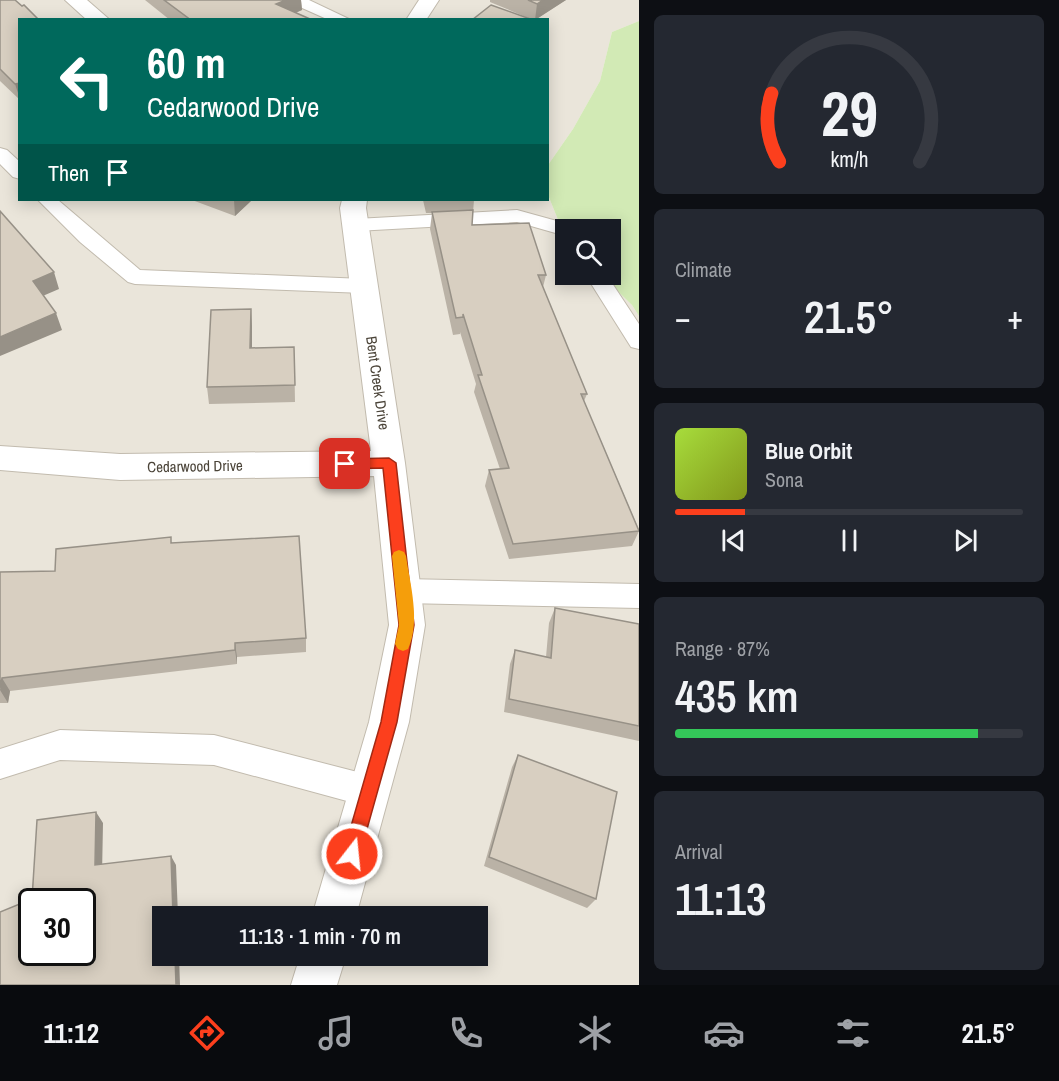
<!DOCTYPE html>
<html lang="en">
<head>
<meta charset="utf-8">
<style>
	body { margin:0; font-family:"Archivo Narrow",sans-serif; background:#242831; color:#f1f3f6; height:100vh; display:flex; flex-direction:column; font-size:22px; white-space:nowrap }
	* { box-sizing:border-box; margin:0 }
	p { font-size:20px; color:#9ea1a6 }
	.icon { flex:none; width:33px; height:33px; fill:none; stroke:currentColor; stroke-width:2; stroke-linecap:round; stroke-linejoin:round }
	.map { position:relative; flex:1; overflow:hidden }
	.panel { display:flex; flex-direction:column; gap:15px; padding:15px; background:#0d0f14; width:420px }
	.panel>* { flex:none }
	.top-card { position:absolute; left:18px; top:18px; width:531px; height:183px; border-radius:0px; box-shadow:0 3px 15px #0003; background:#00695c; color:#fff; overflow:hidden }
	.controls { position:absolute; left:555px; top:219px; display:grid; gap:12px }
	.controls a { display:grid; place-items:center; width:66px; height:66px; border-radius:0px; background:#171b24; box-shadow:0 3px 15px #0003; font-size:30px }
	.speed { position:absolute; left:18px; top:888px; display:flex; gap:12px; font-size:30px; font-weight:700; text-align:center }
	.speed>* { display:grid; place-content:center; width:78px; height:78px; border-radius:50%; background:#171b24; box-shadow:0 3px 15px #0003; line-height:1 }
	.speed .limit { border:3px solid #111; border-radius:9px; background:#fff; color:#111 }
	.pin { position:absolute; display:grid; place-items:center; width:51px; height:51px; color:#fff; margin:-26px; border-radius:12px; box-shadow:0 3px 9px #0006 }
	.me { position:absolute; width:66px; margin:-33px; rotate:16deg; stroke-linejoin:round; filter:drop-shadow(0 0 4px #0008) }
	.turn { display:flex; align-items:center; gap:21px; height:126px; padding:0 30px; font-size:27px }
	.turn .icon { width:78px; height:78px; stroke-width:2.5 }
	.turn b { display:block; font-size:42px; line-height:51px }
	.then { display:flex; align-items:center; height:57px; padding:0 30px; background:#0003; gap:12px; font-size:22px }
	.big { font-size:45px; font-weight:600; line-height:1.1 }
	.panel .tile { flex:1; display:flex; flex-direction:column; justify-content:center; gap:9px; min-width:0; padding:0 21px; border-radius:9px; background:#242831 }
	.panel .dial { align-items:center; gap:0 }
	.dial svg { height:156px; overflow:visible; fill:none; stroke:#363941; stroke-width:7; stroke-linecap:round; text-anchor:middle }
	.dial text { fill:#f1f3f6; stroke:none }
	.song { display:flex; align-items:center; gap:18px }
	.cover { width:72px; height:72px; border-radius:9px; background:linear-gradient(135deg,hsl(80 70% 55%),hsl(70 70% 35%)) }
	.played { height:6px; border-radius:3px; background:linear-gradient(90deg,#fc3f1d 20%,#363941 20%) }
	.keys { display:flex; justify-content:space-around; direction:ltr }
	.heat { display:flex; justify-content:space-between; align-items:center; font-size:33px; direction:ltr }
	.charge { height:9px; border-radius:4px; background:linear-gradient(90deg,#34c759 87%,#363941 0) }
	.trip { position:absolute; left:152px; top:906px; width:336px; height:60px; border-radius:0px; background:#171b24; box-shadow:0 3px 15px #0003; font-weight:600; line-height:60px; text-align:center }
	.menu { display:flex; height:96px; justify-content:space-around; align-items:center; background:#090b0e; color:#9ea1a6 }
	.menu .icon { width:42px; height:42px }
	.menu .active { color:#fc3f1d }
	.menu b { font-size:27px; color:#f1f3f6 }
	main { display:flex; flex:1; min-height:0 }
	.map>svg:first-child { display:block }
	.residential { fill:#eae5da; fill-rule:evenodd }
	.green { fill:#d2eab5 }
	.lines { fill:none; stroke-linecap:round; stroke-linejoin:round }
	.service-casing { stroke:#c2bbae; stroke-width:2 }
	.minor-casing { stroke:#c2bbae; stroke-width:2 }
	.service { fill:#fff; fill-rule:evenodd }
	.minor { fill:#fff; fill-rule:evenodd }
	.wall { fill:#bab2a6 }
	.shaded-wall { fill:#979187 }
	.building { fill:#d8cfc1; stroke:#979187; stroke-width:1.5; fill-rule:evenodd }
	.route { fill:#fc3f1d; stroke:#a42913; stroke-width:1.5 }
	.slow { fill:#f59e0b }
	.labels { text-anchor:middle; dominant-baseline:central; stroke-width:4.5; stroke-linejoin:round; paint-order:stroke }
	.street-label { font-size:15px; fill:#4b4439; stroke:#fff }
</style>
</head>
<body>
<main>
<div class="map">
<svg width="639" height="985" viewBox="0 0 639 985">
	<rect width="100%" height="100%" fill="#f6f3ec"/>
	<path class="residential" d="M0,0H639V21L612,32L600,81L573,129L548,165V20H20V200H548V195L565,237L566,274L601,275L632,305L639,316V985H0ZM32,902H82V952H32ZM162,916H477V956H162Z"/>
	<path class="green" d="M639,21V316L632,305L601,275L610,274V230H566L565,237L548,195V165L573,129L600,81L612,32Z"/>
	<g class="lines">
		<g class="service-casing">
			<path id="service" d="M288,0H309L351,20H329L291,3Z
				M0,148L7,150L20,162V179L13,177L0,164Z
				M38,200H58L140,270L364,279L371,281L375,286L371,291L364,293L135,284L128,282L80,242Z
				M517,210L575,226L578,230H566V236L517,222L356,231L349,229L346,225L349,221L356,219Z
				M585,274H606L639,324V349L631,347Z
				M403,579L639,584V608L403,603L393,599L389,591L393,583Z
				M60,730L214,735L369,775L380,780L385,791L380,802L369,807L214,765L60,760L0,779V749Z"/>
		</g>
		<g class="minor-casing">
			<path id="minor" d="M65,0H87L110,20H87Z
				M419,0H439L426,20H406Z
				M342,200H367L366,208L405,463L425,625L409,722L356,916H312L369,722L389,625L374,476L120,480L0,470V446L120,454L371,451L340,208Z
				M300,956H346L337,985H291Z"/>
		</g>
		<use href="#service" class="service"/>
		<use href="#minor" class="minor"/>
	</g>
	<path class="wall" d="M0,0L20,20V100L0,81Z
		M145,0H301L302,10L295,13L310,20H170Z
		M490,0H566L535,20H533L490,2Z
		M192,200H252L235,216Z
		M417,200H474L472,225L546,275L543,287L587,394L584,401L639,530V531L632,546L509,559L485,486L489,470L500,469L474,392L476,384L460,332V334L453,335L430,229L432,213H426L423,200Z
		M251,309L252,326V348L294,347L295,402L209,404L207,387Z
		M172,543L306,638V652L237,657V664L10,691L8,703H0V572L55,571Z
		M555,608L639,624V741L504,712L510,664L515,650L546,657L549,623Z
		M518,755L596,899L587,908L484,866L512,767Z"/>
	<path class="shaded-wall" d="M286,0H301L302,10L279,20L276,4Z
		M543,0H566L535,20L537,4Z
		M20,83V99L15,84Z
		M234,200H252L235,216Z
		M54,272L59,289L38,298L33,281Z
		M251,309L252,326V364L250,348Z
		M56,313L62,330L0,356V337Z
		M235,643L237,657V664L235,650Z
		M2,678L10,691L8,703L0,690Z
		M96,812L103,823L102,875L95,865Z
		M171,856L176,865L178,916H173Z
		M175,956H179L180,985H176Z"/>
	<path class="building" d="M0,0H15L22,6L24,5L39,20H20V83L15,84L0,69Z
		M164,0H286L276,4L310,19L191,20Z
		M528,0H543L537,4Z
		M491,5L533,20H472Z
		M473,210L472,225L529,223L546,275H538L587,394H581L639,531L513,544L489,470L509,468L478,375H482L463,314V317L456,318L432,212Z
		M0,211L54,272L33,281L56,313L0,337Z
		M251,309L250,348L294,347L295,385L207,387L211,310Z
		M299,536L306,638L235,643V650L2,678L0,688V572L55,571L56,549L171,537V543Z
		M555,608L639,624V726L509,699L515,650L551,658Z
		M518,755L617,792L596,899L489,857Z
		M96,812L95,865L171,856L173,916H162V956H175L176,985H0V912L32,899L37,820ZM32,902H82V952H32Z"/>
	<path class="route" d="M389,458L396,463L414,625L397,722L360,854L358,860L352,862L345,860L343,854L381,722L399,625L383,468L345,469L338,464L345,459Z"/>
	<path class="slow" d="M399,550L404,552L406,556C410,584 421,622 408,649L403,651L398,649L395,644L399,625L392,556L394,552Z"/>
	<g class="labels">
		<g class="street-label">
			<text transform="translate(378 383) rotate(82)">Bent Creek Drive</text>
			<text transform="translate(195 466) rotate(-1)">Cedarwood Drive</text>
		</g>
	</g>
</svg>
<div class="controls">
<a><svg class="icon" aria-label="search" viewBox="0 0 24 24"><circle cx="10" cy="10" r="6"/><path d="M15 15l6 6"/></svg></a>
</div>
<div class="speed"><div class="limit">30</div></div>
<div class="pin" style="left:345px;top:464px;background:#d93025"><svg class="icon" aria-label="arrive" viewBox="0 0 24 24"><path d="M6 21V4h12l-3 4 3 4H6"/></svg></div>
<svg class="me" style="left:352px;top:854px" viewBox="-20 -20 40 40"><circle r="17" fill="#fc3f1d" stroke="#fff" stroke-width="3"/><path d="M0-11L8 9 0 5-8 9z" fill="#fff"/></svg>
<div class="trip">11:13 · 1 min · 70 m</div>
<div class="top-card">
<div class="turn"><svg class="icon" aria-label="left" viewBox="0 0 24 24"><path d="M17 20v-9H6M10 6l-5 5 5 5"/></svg><div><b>60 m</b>Cedarwood Drive</div></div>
<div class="then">Then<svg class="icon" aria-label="arrive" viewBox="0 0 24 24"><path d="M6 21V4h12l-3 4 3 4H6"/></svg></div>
</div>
</div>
<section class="panel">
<div class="tile dial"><svg viewBox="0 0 100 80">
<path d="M14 69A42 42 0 1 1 86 69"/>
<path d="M14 69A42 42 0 0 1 10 34" stroke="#fc3f1d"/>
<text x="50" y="56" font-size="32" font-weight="700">29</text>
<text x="50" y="72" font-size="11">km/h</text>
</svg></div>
<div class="tile"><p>Climate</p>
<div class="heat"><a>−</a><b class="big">21.5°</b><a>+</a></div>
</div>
<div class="tile">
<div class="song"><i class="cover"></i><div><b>Blue Orbit</b><p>Sona</p></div></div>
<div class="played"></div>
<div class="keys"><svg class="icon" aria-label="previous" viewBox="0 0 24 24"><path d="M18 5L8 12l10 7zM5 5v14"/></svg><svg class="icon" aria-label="pause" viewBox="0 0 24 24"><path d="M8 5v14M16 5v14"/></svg><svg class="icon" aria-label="next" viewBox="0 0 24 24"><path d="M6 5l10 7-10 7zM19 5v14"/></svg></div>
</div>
<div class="tile"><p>Range · 87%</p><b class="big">435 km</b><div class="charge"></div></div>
<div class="tile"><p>Arrival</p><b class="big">11:13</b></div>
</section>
</main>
<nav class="menu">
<b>11:12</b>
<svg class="icon active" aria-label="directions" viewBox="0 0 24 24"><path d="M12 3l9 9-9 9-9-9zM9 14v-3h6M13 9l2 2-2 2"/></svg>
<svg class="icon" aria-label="music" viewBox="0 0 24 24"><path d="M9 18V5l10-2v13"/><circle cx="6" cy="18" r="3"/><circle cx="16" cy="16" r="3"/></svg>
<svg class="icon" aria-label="phone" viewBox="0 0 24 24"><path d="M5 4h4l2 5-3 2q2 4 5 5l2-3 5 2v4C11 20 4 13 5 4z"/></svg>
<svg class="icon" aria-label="climate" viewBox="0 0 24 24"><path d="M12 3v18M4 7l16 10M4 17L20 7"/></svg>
<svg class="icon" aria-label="car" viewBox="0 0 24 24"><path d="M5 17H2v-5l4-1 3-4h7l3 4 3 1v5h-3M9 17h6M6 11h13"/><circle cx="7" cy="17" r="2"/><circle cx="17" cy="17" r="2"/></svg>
<svg class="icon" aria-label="filters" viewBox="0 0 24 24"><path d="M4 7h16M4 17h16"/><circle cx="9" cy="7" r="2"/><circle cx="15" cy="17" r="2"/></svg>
<b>21.5°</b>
</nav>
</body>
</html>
